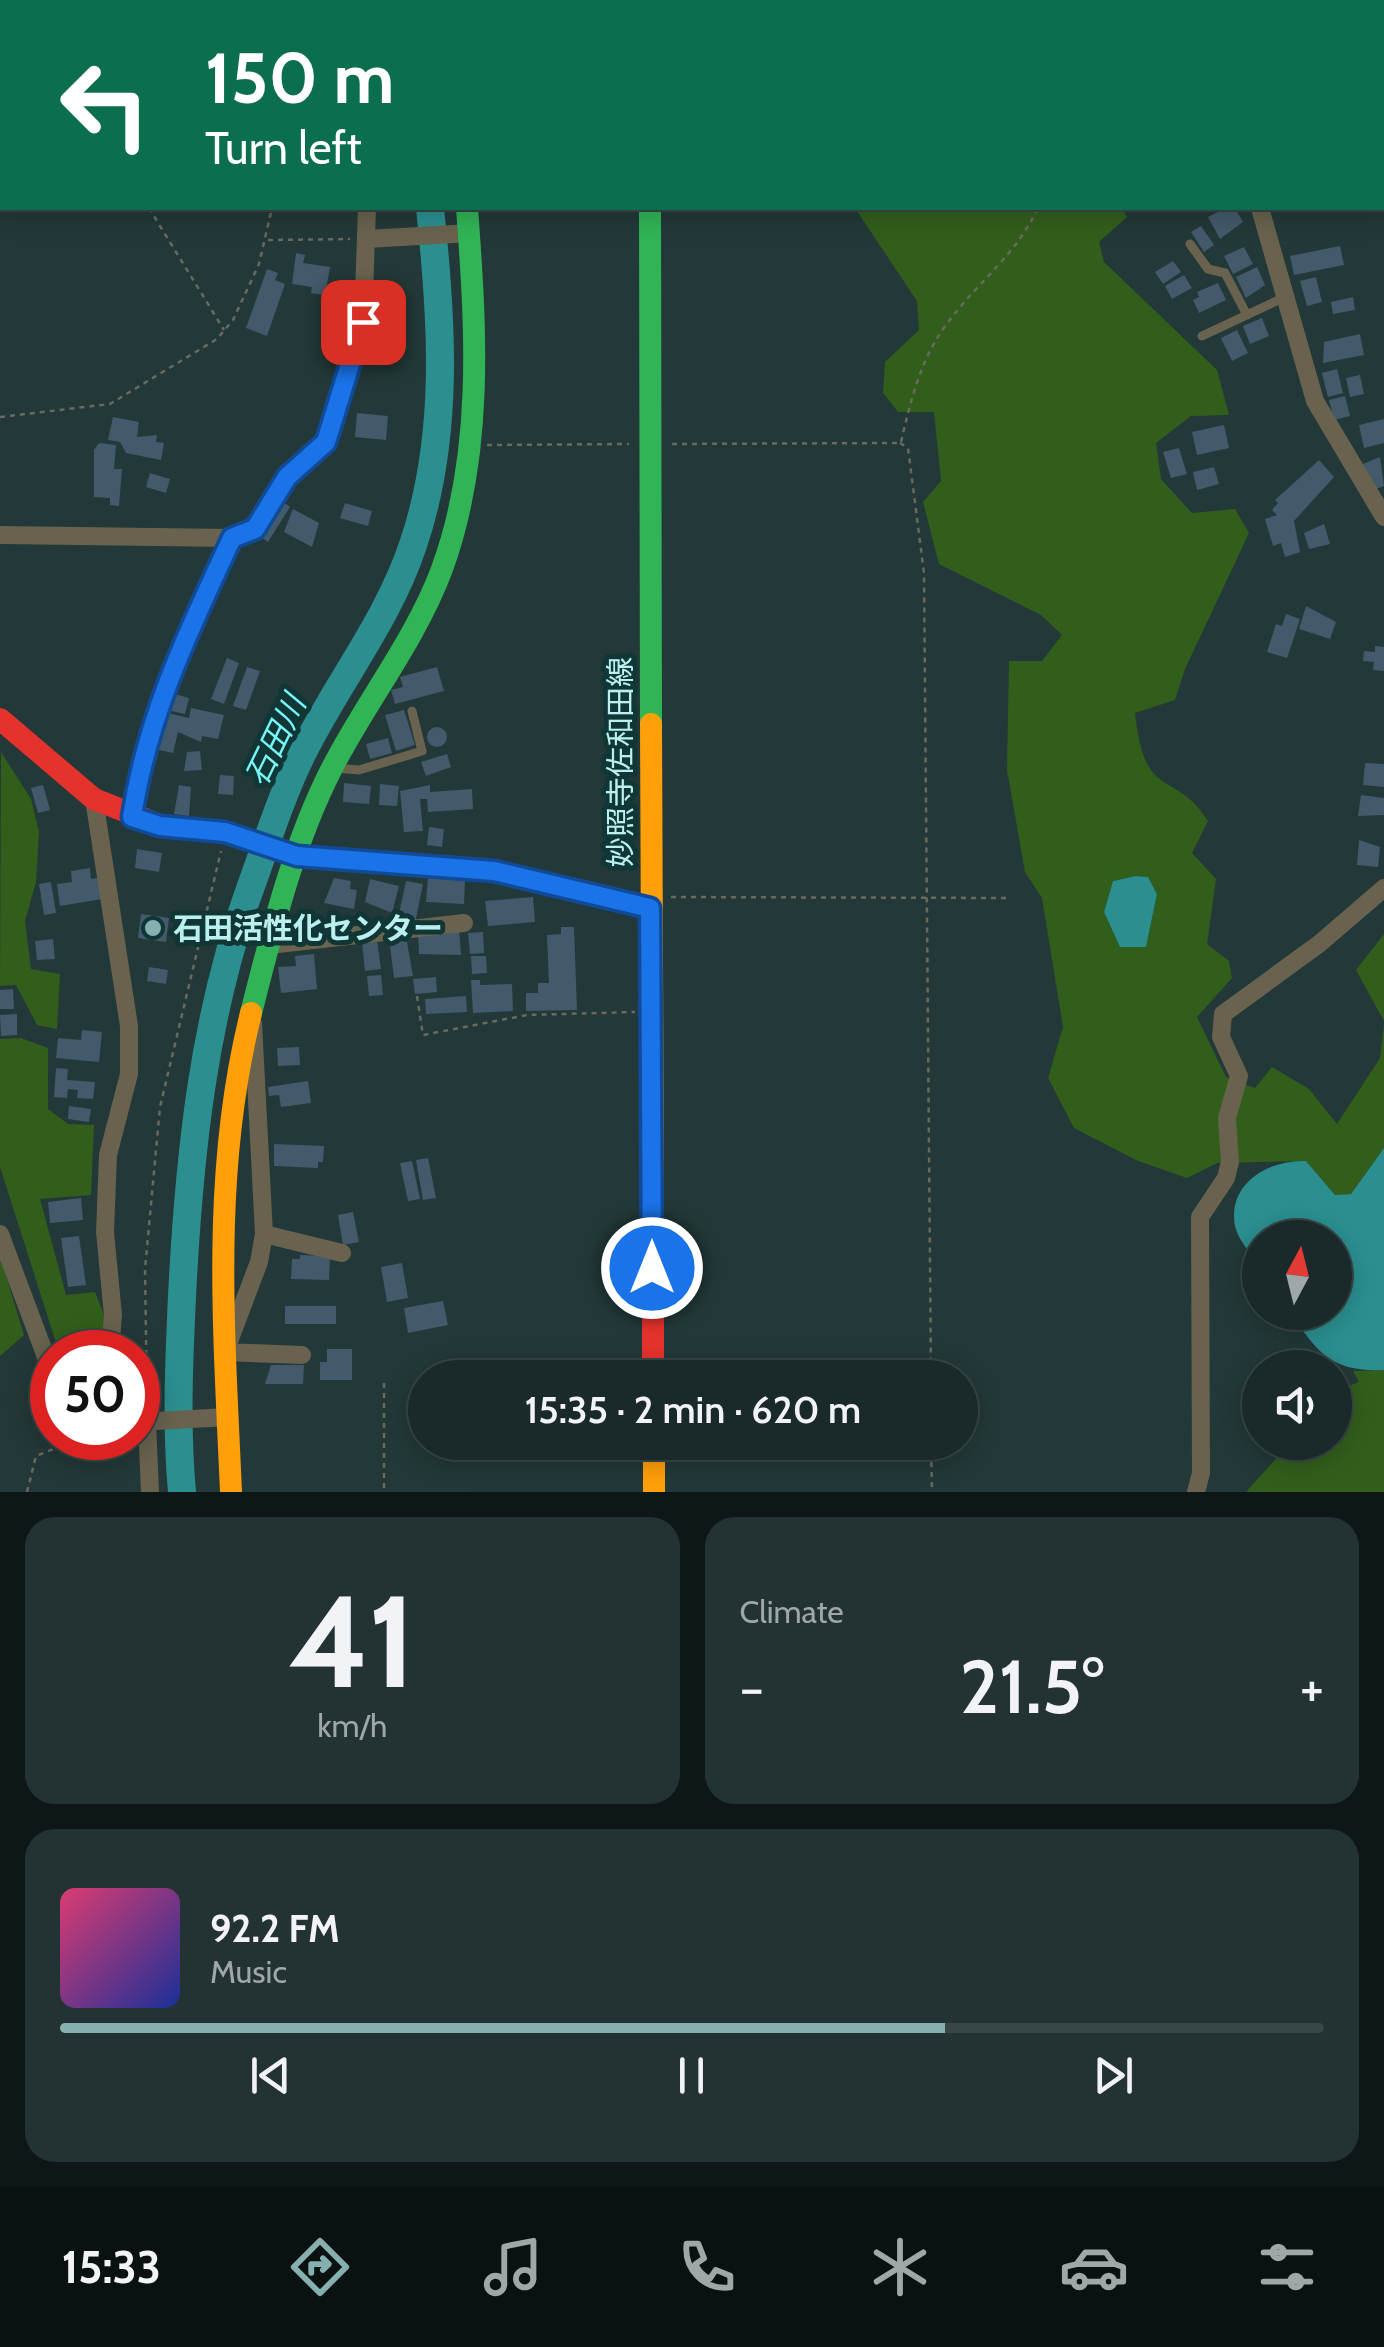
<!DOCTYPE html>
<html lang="en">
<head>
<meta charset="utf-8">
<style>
	body { margin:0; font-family:Cabin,"Noto Sans JP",sans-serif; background:#233232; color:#f1f3f6; height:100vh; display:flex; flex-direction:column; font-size:38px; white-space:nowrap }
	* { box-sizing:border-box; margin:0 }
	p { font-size:32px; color:#9fa7a8 }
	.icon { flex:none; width:55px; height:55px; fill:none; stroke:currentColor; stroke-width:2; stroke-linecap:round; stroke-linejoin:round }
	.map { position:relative; height:1492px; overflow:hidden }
	.panel { display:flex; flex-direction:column; gap:25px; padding:25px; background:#0e1717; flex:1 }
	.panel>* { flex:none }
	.hud { position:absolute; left:0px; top:0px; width:1385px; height:210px; box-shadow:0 5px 25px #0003,0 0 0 2px #384647; background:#0b6e4f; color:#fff; overflow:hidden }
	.needle { width:65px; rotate:7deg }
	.buttons { position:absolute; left:1242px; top:1220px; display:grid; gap:20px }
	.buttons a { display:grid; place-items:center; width:110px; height:110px; border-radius:50%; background:#1a2a2a; box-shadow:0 5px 25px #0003,0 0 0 2px #384647; font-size:50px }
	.speed { position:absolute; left:30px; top:1330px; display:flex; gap:20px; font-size:50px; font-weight:700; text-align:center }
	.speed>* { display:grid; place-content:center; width:130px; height:130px; border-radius:50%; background:#1a2a2a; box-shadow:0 5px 25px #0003,0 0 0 2px #384647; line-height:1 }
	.speed .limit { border:15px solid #d22; background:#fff; color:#111 }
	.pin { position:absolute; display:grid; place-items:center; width:85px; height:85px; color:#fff; margin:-42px; border-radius:20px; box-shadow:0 5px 15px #0006 }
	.me { position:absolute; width:110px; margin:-55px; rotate:0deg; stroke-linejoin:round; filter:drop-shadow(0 0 8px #0008) }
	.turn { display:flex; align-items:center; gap:35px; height:210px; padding:0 40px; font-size:45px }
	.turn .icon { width:130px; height:130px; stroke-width:2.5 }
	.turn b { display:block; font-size:70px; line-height:85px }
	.big { font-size:75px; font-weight:600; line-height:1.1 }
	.panel .tile { flex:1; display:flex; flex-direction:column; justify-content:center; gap:15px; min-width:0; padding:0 35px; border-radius:30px; background:#233232 }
	.panel .dial { align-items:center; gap:0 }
	.dial b { font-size:130px; line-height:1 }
	.song { display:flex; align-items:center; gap:30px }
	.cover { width:120px; height:120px; border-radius:15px; background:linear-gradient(135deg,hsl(340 70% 55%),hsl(230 70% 35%)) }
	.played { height:10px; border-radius:5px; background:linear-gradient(90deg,#86b0b0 70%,#384647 70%) }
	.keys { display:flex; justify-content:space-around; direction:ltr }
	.heat { display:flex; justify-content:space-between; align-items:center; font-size:55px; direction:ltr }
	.panel .tiles { flex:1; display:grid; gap:25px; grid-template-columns:1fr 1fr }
	.tile:last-child { grid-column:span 2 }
	.trip { position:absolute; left:408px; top:1360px; width:570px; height:100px; border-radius:50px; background:#1a2a2a; box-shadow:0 5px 25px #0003,0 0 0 2px #384647; font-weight:600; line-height:100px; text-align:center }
	.menu { display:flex; height:160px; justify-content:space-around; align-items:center; background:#0a1111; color:#9fa7a8 }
	.menu .icon { width:70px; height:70px }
	.menu .on { color:#86b0b0 }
	.menu b { font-size:45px; color:#f1f3f6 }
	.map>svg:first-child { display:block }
	.green { fill:#325e1c; fill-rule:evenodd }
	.water { fill:#2b8f90 }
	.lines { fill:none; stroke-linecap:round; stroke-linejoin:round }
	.river { stroke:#2b8f90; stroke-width:28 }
	.building { fill:#425a6b }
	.path { stroke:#696a5e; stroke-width:2.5; stroke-dasharray:5 5; stroke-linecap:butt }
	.lane { stroke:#68624e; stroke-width:9 }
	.street { stroke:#68624e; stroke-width:18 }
	.fast { stroke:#30b455; stroke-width:22 }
	.slow { stroke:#ff9f0a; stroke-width:22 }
	.jam { stroke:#e5322d; stroke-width:22 }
	.route-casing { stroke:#114b97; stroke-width:25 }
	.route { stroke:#1a73e8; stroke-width:18 }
	.poi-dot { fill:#86b0b0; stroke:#103636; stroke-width:4 }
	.labels { text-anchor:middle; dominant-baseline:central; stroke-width:10; stroke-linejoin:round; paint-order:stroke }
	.street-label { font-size:30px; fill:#bcf0f0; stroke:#103636 }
	.poi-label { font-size:30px; font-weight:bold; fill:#bcf0f0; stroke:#103636; text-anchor:start }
	.water-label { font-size:32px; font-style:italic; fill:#79f6f7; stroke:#103636 }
</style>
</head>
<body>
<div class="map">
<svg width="1384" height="1492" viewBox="0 0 1384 1492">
	<rect width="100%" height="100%" fill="#233838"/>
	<path class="green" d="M855,208H1122L1127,217L1099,242L1104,262L1217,370L1229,415L1191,416L1156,443L1161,479L1192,513L1235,509L1249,533L1185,669L1175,700L1135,713C1145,805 1174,767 1208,821L1192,853L1216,879L1207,944L1229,961L1232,978L1197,1017L1226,1077L1255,1088L1272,1067L1309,1089L1337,1124L1380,1058L1384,1025V1148L1351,1194L1335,1195L1306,1161L1217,1163L1187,1178L1138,1161L1074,1128L1048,1078L1063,1027L1042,898L1025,872L1007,770L1009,661H1042L1062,635L1041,615L939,564L923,502L941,481L934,412H898L883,393L885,362L919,330L917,301ZM1136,876L1148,877L1157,894L1146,947H1120L1104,912L1113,881Z
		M1,752L31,799L39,832L36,882L25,921L31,969L60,974L57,1029L37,1025L16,985L0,986Z
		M1384,934V1021L1356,970Z
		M21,1038L48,1048V1109L68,1124L94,1125L91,1195L40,1199L66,1295L95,1292L105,1317L102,1352H59L0,1167V1039Z
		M0,1256L24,1335L0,1356Z
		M1384,1370V1492H1246L1290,1443L1335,1442V1391L1359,1382L1353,1371Z"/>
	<path class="water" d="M1136,876L1148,877L1157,894L1146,947H1120L1104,912L1113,881Z
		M1384,1148V1370C1332,1372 1318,1354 1291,1313L1335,1312V1238H1260V1267C1252,1255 1238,1240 1235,1226C1227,1183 1270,1159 1306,1161L1335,1195L1351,1194Z"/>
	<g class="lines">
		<path class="river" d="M374,0L375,2
			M182,1492C176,1426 179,1362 182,1296C189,1158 203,1017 251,886C267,842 282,794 303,752C338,682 388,620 413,545C450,436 442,320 430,208"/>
	</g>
	<path class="building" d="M1226,208H1235L1243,222L1220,239L1208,217Z
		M1201,226L1214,245L1204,252L1191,232Z
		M1340,246L1344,265L1294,275L1290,256Z
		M1244,247L1253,264L1233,274L1224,256Z
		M296,253L305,255L303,263L330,267L325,295L311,293L312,287L292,284Z
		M1173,261L1181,272L1163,284L1155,272Z
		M1257,267L1265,285L1246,298L1236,277Z
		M267,269L278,273L275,280L285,284L267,336L246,328Z
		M1184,275L1192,288L1172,299L1165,286Z
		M1316,277L1322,302L1307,306L1300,281Z
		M1218,283L1226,300L1199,313L1193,300L1199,297L1197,292Z
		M1353,297L1355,310L1333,314L1331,302Z
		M1262,318L1269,336L1250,344L1243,326Z
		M1237,330L1248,353L1232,361L1221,338Z
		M1360,334L1364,355L1323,363L1324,342Z
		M1337,369L1343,393L1328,397L1322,373Z
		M1360,375L1364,394L1350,397L1346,378Z
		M1345,396L1350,416L1334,420L1329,400Z
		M357,413L388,416L386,440L355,437Z
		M113,417L139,422L137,437L157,435L156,442L164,443L161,460L126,453L120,442L108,440Z
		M1384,419V443L1364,448L1359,425Z
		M1224,425L1229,448L1197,455L1192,432Z
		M99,443L116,445L114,469H122L119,506L110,505V498L94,497V450Z
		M1179,448L1187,474L1171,478L1163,452Z
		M1380,457L1384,486L1373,490L1363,464Z
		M1319,460L1334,477L1294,521L1300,552L1285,557L1281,543L1273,546L1265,519L1277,515L1272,510L1278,503L1275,500Z
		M1214,467L1219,484L1197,490L1193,472Z
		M150,473L170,479L166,493L146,487Z
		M283,502L290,507L268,542L261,537Z
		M345,503L372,511L368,526L340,518Z
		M293,509L319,523L312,547L284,532Z
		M1324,524L1330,544L1309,549L1304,533Z
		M1306,606L1336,622L1330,639L1299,629Z
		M1286,614L1300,619L1287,658L1267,652L1276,624L1282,626Z
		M1375,646L1384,647V671L1373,670L1374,662L1363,661L1364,651L1375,652Z
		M227,658L239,663L224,704L211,699Z
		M247,667L260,671L246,710L233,706Z
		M437,667L444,691L395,704L391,690L403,687L400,677Z
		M171,693L189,698L185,714L167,710Z
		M191,708L224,715L218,739L202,736L201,742L178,732L173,753L155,749L163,712L189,718Z
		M404,710L415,745L396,751L385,715Z
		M427 737a10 10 0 1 1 20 0a10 10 0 1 1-20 0Z
		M388,738L392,753L370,759L366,744Z
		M200,751L202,770L184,771L187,752Z
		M447,754L451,767L426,776L421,762Z
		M1365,763L1384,764V787L1363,785Z
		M220,775L234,776L233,795L218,794Z
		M344,783L371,786L369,804L343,802Z
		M380,784L399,786L397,806L379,805Z
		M43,785L50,810L38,813L31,788Z
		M179,785L191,787L189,816L174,814Z
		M430,785V792L472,789L473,809L428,812L427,799H420L423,831L404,832L400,791Z
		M1361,795L1384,798V815L1358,816Z
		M429,827L444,829L442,847L427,845Z
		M1359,840L1380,847L1378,867L1357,865Z
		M137,849L162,853L159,872L135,868Z
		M90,868L91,879L98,878L102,899L60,906L57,884L72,882L71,871Z
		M334,878L351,881L350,889L357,890L354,909L324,903Z
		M428,878L465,881L464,904L426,902Z
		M370,879L399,886L392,913L365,902Z
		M406,881L423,884L415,923L398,919Z
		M51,882L56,913L44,915L39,884Z
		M533,897L535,922L488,926L485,901Z
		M141,914L169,918L166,942L138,938Z
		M323,917L325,935L294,938L292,920Z
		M561,927H574L577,1010L526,1011V993H538V983H549L547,935L561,934Z
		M459,929L461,955L419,954L418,932Z
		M483,932L484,953L470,954L468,933Z
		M406,936L413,976L394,978L389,938Z
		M53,939L55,959L37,960L35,941Z
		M377,940L381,969L365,971L362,942Z
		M314,954L317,989L281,993L278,967L296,966L295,956Z
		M471,956H486L487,973L472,974Z
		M149,967L168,970L166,984L147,981Z
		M381,975L383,995L369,996L367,976Z
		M436,977L437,992L415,994L413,979Z
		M471,980H480V985L512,984L513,1011L473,1013Z
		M13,989L14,1009H0V990Z
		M466,996L467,1012L426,1014L425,999Z
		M17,1014V1035L1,1036L0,1015Z
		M82,1030L102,1032L99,1062L56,1058L58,1038L81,1040Z
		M299,1047L300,1065L278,1066L277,1048Z
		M56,1068L68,1069L67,1080L95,1082L93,1099L77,1098L78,1090L68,1089L67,1098L54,1097Z
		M308,1081L311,1103L281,1107L279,1095L269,1096L268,1087Z
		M69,1106L91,1109L89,1122L68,1119Z
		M274,1144L324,1146L323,1162H318V1168L274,1166Z
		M428,1158L436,1198L423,1200L416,1160Z
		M412,1161L420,1199L408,1201L400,1163Z
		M81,1198L83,1220L50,1223L48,1202Z
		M353,1212L359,1242L343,1245L338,1215Z
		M79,1236L86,1285L68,1287L61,1238Z
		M300,1255L330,1256L329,1280L291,1279L292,1259H300Z
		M402,1263L408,1298L387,1302L381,1267Z
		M443,1301L448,1325L408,1333L404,1308Z
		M285,1306H336V1324H285Z
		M327,1349H352V1380H320V1362H327Z
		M271,1365H304L303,1384H265Z"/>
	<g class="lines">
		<path class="path" d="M20,0L22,2
			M213,0L215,2
			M0,142L2,140
			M149,208L224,330
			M268,240L350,239
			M0,417L110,404L217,339L233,320L259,264L272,208
			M901,442C911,400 920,360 946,325C977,282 1014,258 1038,208
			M900,443L908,448L924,573L931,1378
			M672,444L899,443
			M487,445L629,444
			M671,897L1007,898
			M417,996L423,1035L527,1015L635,1012
			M384,1383V1492
			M147,1405L145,1269L160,1107L221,851
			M931,1442L932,1492
			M27,1492L36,1456L81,1438"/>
		<path class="lane" d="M1190,244L1208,269L1225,273L1247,315
			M1202,336L1285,297
			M335,768L359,770L422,751L412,711"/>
		<path class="street" d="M1133,0L1134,2
			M429,2L433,0
			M1260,208L1315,401L1384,517
			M367,239L470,233
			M0,535L232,538L255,529L287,477L326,442L363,322L367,208
			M94,799L129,1026V1074L108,1155L105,1232L113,1315L110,1352
			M132,817C148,713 188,632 232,538
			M269,945L464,923
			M253,1023L264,1234L259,1262L225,1352L302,1355
			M0,1234L52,1373
			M264,1234L342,1253
			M138,1422L228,1417
			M147,1422L150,1492
			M1196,1492L1201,1473L1200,1217L1226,1178L1230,1162L1227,1118L1239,1076L1221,1037L1223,1014L1319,944L1384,888"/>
		<path class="fast" d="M650,208L651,724
			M361,861L494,871L650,908
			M251,1013C272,931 293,844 332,768C367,700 415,641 442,569C484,454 476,328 467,208"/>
		<path class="slow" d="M651,724L653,1199
			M654,1442V1492
			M231,1492C224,1329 211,1173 251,1013"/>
		<path class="jam" d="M654,0V2
			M0,719L94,799L160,825L225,832L297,856L361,861
			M653,1199V1378"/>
	</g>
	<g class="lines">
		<g class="route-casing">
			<path id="route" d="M363,322L326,442L287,477L255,529L232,538C189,630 147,716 132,817L160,826L225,832L297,856L494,871L650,908L652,1268"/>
		</g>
		<use href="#route" class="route"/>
	</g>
	<circle class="poi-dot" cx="153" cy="928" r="10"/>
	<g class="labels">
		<g class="street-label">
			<text transform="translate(620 762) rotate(-90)">妙照寺佐和田線</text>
		</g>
		<g class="poi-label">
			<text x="173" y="928">石田活性化センター</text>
		</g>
		<g class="water-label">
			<text transform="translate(275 740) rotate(-64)">石田川</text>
		</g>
	</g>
</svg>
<div class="buttons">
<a><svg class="needle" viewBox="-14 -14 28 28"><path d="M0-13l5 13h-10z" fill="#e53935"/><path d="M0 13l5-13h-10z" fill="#9fa7a8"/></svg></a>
<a><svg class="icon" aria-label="sound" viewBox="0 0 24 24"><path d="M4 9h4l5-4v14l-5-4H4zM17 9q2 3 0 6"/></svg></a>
</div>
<div class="speed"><div class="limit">50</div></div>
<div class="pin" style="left:363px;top:322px;background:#d93025"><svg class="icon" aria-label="arrive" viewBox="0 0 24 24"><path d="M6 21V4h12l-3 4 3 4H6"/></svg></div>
<svg class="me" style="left:652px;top:1268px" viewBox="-20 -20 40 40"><circle r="17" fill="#1a73e8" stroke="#fff" stroke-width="3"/><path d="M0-11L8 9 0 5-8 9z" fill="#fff"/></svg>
<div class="trip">15:35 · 2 min · 620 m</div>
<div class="hud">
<div class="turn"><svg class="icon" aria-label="left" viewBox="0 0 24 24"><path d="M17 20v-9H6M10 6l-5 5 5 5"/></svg><div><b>150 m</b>Turn left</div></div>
</div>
</div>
<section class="panel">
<div class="tiles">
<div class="tile dial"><b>41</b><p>km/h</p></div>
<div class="tile"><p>Climate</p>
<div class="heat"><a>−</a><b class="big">21.5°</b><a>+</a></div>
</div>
<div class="tile">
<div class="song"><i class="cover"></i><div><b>92.2 FM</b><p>Music</p></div></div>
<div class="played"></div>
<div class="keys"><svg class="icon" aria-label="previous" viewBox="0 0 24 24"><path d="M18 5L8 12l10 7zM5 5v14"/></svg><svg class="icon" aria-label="pause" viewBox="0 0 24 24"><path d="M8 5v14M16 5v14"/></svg><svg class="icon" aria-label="next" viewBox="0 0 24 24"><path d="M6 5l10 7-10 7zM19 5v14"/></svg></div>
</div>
</div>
</section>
<nav class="menu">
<b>15:33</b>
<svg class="icon on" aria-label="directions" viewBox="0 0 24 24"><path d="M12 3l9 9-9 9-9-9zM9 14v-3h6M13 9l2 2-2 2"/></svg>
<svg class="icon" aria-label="music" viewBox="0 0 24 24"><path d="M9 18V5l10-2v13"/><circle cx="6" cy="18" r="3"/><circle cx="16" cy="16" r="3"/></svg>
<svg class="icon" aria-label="phone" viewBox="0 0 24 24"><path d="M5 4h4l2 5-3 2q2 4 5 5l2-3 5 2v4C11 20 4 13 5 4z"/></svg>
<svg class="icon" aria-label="climate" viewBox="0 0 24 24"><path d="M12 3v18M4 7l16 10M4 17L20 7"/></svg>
<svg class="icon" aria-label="car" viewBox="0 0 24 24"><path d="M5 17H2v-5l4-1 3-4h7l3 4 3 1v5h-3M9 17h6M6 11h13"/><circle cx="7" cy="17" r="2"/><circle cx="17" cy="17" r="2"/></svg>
<svg class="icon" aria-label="filters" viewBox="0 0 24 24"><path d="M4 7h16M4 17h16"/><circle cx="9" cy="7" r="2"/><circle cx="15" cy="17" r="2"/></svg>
</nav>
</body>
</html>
